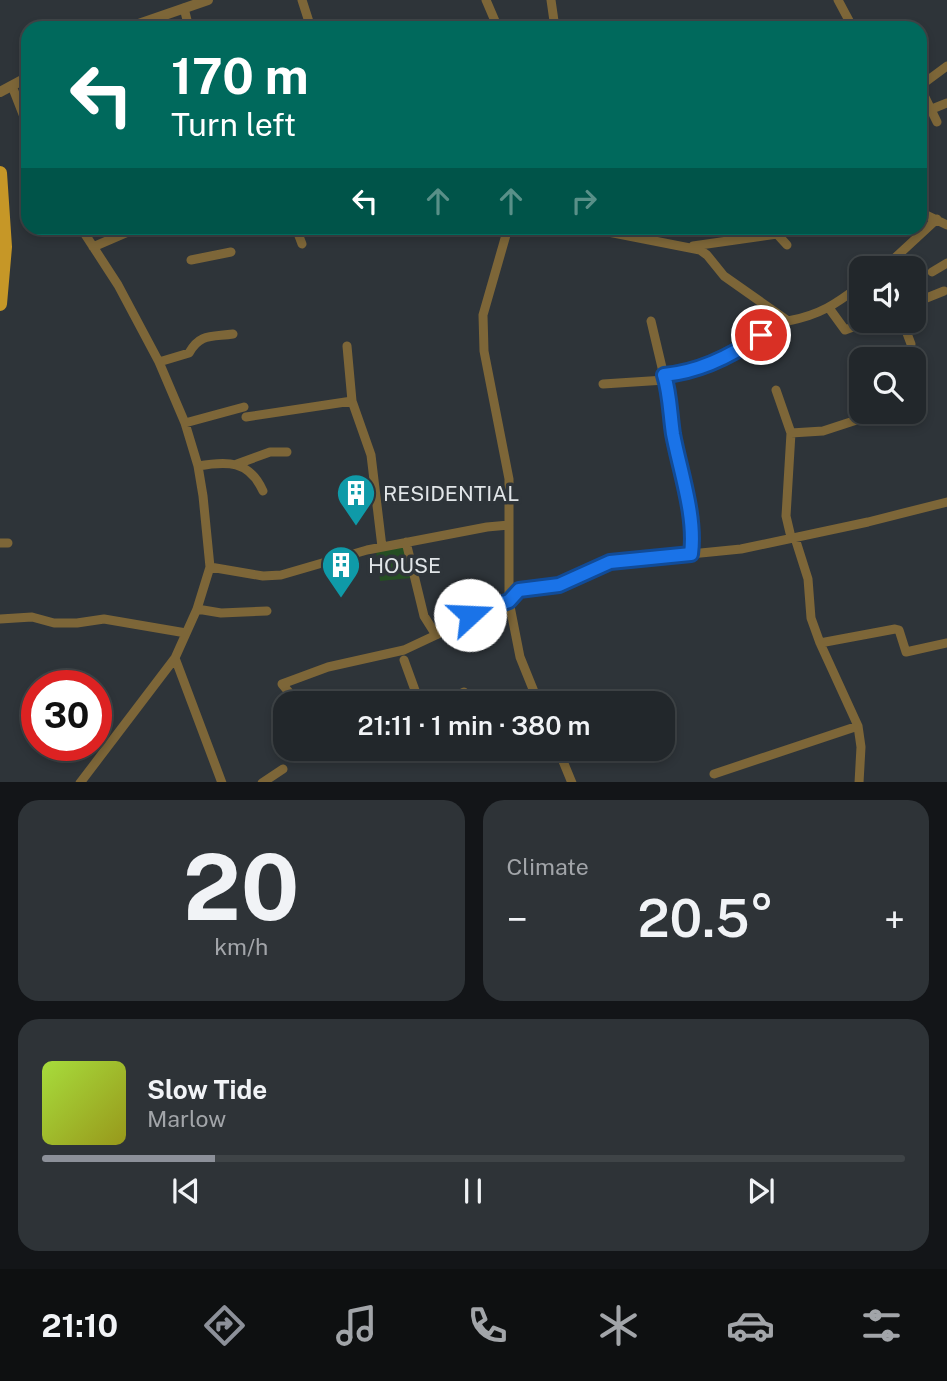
<!DOCTYPE html>
<html lang="en">
<head>
<meta charset="utf-8">
<style>
	body { margin:0; font-family:"Public Sans",sans-serif; background:#2e3337; color:#f1f3f6; height:100vh; display:flex; flex-direction:column; font-size:26px; white-space:nowrap }
	* { box-sizing:border-box; margin:0 }
	p { font-size:23px; color:#a2a5a9 }
	.icon { flex:none; width:38px; height:38px; fill:none; stroke:currentColor; stroke-width:2; stroke-linecap:round; stroke-linejoin:round }
	.map { position:relative; height:782px; overflow:hidden }
	.sheet { display:flex; flex-direction:column; gap:18px; padding:18px; background:#131518; flex:1 }
	.sheet>* { flex:none }
	.guide { position:absolute; left:21px; top:21px; width:906px; height:214px; border-radius:21px; box-shadow:0 4px 10px #0003,0 0 0 2px #3f4447; background:#00695c; color:#fff; overflow:hidden }
	.buttons { position:absolute; left:849px; top:256px; display:grid; gap:14px }
	.buttons a { display:grid; place-items:center; width:77px; height:77px; border-radius:14px; background:#22272b; box-shadow:0 4px 10px #0003,0 0 0 2px #3f4447; font-size:35px }
	.speed { position:absolute; left:21px; top:670px; display:flex; gap:14px; font-size:35px; font-weight:700; text-align:center }
	.speed>* { display:grid; place-content:center; width:91px; height:91px; border-radius:50%; background:#22272b; box-shadow:0 4px 10px #0003,0 0 0 2px #3f4447; line-height:1 }
	.speed .limit { border:10px solid #d22; background:#fff; color:#111 }
	.pin { position:absolute; display:grid; place-items:center; width:60px; height:60px; color:#fff; margin:-30px; border:4px solid #fff; border-radius:50%; box-shadow:0 2px 7px #0007 }
	.me { position:absolute; width:77px; margin:-38px; rotate:70deg; stroke-linejoin:round; filter:drop-shadow(0 0 5px #0008) }
	.turn { display:flex; align-items:center; gap:24px; height:147px; padding:0 35px; font-size:32px }
	.turn .icon { width:91px; height:91px; stroke-width:2.5 }
	.turn b { display:block; font-size:49px; line-height:60px }
	.lanes { display:flex; align-items:center; height:66px; padding:0 35px; background:#0003; justify-content:center; gap:35px; direction:ltr }
	.lanes .off { opacity:.35 }
	.big { font-size:52px; font-weight:600; line-height:1.1 }
	.sheet .tile { flex:1; display:flex; flex-direction:column; justify-content:center; gap:10px; min-width:0; padding:0 24px; border-radius:21px; background:#2e3337 }
	.sheet .dial { align-items:center; gap:0 }
	.dial b { font-size:91px; line-height:1 }
	.song { display:flex; align-items:center; gap:21px }
	.cover { width:84px; height:84px; border-radius:10px; background:linear-gradient(135deg,hsl(80 70% 55%),hsl(60 70% 35%)) }
	.played { height:7px; border-radius:4px; background:linear-gradient(90deg,#8c9099 20%,#3f4447 20%) }
	.keys { display:flex; justify-content:space-around; direction:ltr }
	.heat { display:flex; justify-content:space-between; align-items:center; font-size:38px; direction:ltr }
	.sheet .tiles { flex:1; display:grid; gap:18px; grid-template-columns:1fr 1fr }
	.tile:last-child { grid-column:span 2 }
	.trip { position:absolute; left:273px; top:691px; width:402px; height:70px; border-radius:21px; background:#22272b; box-shadow:0 4px 10px #0003,0 0 0 2px #3f4447; font-weight:600; line-height:70px; text-align:center }
	.dock { display:flex; height:112px; justify-content:space-around; align-items:center; background:#0e1011; color:#a2a5a9 }
	.dock .icon { width:49px; height:49px }
	.dock .selected { color:#8c9099 }
	.dock b { font-size:32px; color:#f1f3f6 }
	.map>svg:first-child { display:block }
	.grass { fill:#254e23 }
	.lines { fill:none; stroke-linecap:round; stroke-linejoin:round }
	.minor { stroke:#7d6638; stroke-width:9 }
	.tertiary { stroke:#7d6638; stroke-width:10 }
	.primary { stroke:#c69727; stroke-width:14 }
	.route-casing { stroke:#114b97; stroke-width:18 }
	.route { stroke:#1a73e8; stroke-width:12 }
	.labels { text-anchor:middle; dominant-baseline:central; stroke-width:7; stroke-linejoin:round; paint-order:stroke }
	.poi-label { font-size:21px; fill:#e1e5e8; stroke:#2e3439; text-anchor:start }
</style>
</head>
<body>
<div class="map">
<svg width="947" height="783" viewBox="0 0 947 783">
	<rect width="100%" height="100%" fill="#2e3439"/>
	<path class="grass" d="M405,547L411,578L380,581L376,551Z"/>
	<g class="lines">
		<path class="minor" d="M302,0L311,28
			M486,0L498,28
			M551,0L555,28
			M838,0L853,28
			M184,8L189,28
			M12,86L28,127
			M920,86L947,66
			M920,87L937,122
			M932,109L947,103
			M920,212L947,225
			M296,228L302,244
			M508,228L483,315L484,351L509,479V601L520,657L539,704
			M588,228L700,250L707,255L724,276L788,321C820,315 836,304 861,285
			M693,246L777,234L787,245
			M93,247L137,228
			M191,260L231,252
			M884,268L937,219
			M932,272L947,263
			M914,303L944,291
			M829,308L845,330L872,320
			M902,320L911,344
			M651,321L664,376C670,390 668,404 670,419C676,459 696,514 691,554
			M159,362L189,353C200,333 212,337 233,334
			M664,375C674,374 686,373 696,369C715,363 778,333 779,315
			M603,384L665,380
			M776,390L791,433L786,516L790,533
			M352,401L371,455L382,547
			M246,417L352,401L347,346
			M185,423L244,407
			M791,433L823,431L872,415
			M237,464L270,452H287
			M198,466C227,461 249,460 263,491
			M795,538L808,579L811,618L820,643L858,726L861,747L859,783
			M406,542L424,616L436,635
			M0,543H8
			M210,567L263,576L281,575L367,550L487,527L509,525
			M197,609L221,613L267,611
			M0,619L32,617L54,623H77L104,619L186,633
			M820,643L895,629L899,630L906,652L947,643
			M175,658L222,783
			M404,660L420,704
			M299,704L282,684L328,667L404,650L436,635L470,615L509,601L519,590L559,585L610,562L741,549L868,522L947,502
			M441,704L464,692
			M338,749L340,752
			M439,749L440,752
			M558,749L572,783
			M714,774L858,726
			M80,783L175,658L197,609L210,567L203,496L198,466L185,423L159,362L118,285L81,228
			M262,783L283,769"/>
		<path class="tertiary" d="M127,28L208,0
			M0,92L28,77"/>
		<path class="primary" d="M0,173L5,247L0,304"/>
	</g>
	<g class="lines">
		<g class="route-casing">
			<path id="route" d="M470,615L509,601L519,590L559,585L610,562L691,554C696,516 680,471 673,434C670,414 670,394 664,375C698,372 733,355 761,335"/>
		</g>
		<use href="#route" class="route"/>
	</g>
	<defs>
		<g id="building-pin" transform="scale(2.0125)"><path d="M0 17L-7.5 6A9.5 9.5 0 1 1 7.5 6Z" fill="#0f9aa8" stroke="#2e3439"/><path d="M-4-6H4V6H1V3H-1V6H-4ZM-2.5-4.3h1.7v1.8h-1.7ZM.8-4.3h1.7v1.8H.8ZM-2.5-1h1.7V.8h-1.7ZM.8-1h1.7V.8H.8Z" fill="#fff"/></g>
	</defs>
	<g fill-rule="evenodd">
		<use href="#building-pin" x="356" y="493"/>
		<use href="#building-pin" x="341" y="565"/>
	</g>
	<g class="labels">
		<g class="poi-label">
			<text x="383" y="493">RESIDENTIAL</text>
			<text x="368" y="565">HOUSE</text>
		</g>
	</g>
</svg>
<div class="buttons">
<a><svg class="icon" aria-label="sound" viewBox="0 0 24 24"><path d="M4 9h4l5-4v14l-5-4H4zM17 9q2 3 0 6"/></svg></a>
<a><svg class="icon" aria-label="search" viewBox="0 0 24 24"><circle cx="10" cy="10" r="6"/><path d="M15 15l6 6"/></svg></a>
</div>
<div class="speed"><div class="limit">30</div></div>
<div class="pin" style="left:761px;top:335px;background:#d93025"><svg class="icon" aria-label="arrive" viewBox="0 0 24 24"><path d="M6 21V4h12l-3 4 3 4H6"/></svg></div>
<svg class="me" style="left:470px;top:615px" viewBox="-20 -20 40 40"><circle r="19" fill="#fff"/><path d="M0-13L10 11 0 6-10 11z" fill="#1a73e8"/></svg>
<div class="trip">21:11 · 1 min · 380 m</div>
<div class="guide">
<div class="turn"><svg class="icon" aria-label="left" viewBox="0 0 24 24"><path d="M17 20v-9H6M10 6l-5 5 5 5"/></svg><div><b>170 m</b>Turn left</div></div>
<div class="lanes"><svg class="icon" aria-label="left" viewBox="0 0 24 24"><path d="M17 20v-9H6M10 6l-5 5 5 5"/></svg><svg class="icon off" aria-label="ahead" viewBox="0 0 24 24"><path d="M12 20V5M6 11l6-6 6 6"/></svg><svg class="icon off" aria-label="ahead" viewBox="0 0 24 24"><path d="M12 20V5M6 11l6-6 6 6"/></svg><svg class="icon off" aria-label="right" viewBox="0 0 24 24"><path d="M7 20v-9h11M14 6l5 5-5 5"/></svg></div>
</div>
</div>
<section class="sheet">
<div class="tiles">
<div class="tile dial"><b>20</b><p>km/h</p></div>
<div class="tile"><p>Climate</p>
<div class="heat"><a>−</a><b class="big">20.5°</b><a>+</a></div>
</div>
<div class="tile">
<div class="song"><i class="cover"></i><div><b>Slow Tide</b><p>Marlow</p></div></div>
<div class="played"></div>
<div class="keys"><svg class="icon" aria-label="previous" viewBox="0 0 24 24"><path d="M18 5L8 12l10 7zM5 5v14"/></svg><svg class="icon" aria-label="pause" viewBox="0 0 24 24"><path d="M8 5v14M16 5v14"/></svg><svg class="icon" aria-label="next" viewBox="0 0 24 24"><path d="M6 5l10 7-10 7zM19 5v14"/></svg></div>
</div>
</div>
</section>
<nav class="dock">
<b>21:10</b>
<svg class="icon selected" aria-label="directions" viewBox="0 0 24 24"><path d="M12 3l9 9-9 9-9-9zM9 14v-3h6M13 9l2 2-2 2"/></svg>
<svg class="icon" aria-label="music" viewBox="0 0 24 24"><path d="M9 18V5l10-2v13"/><circle cx="6" cy="18" r="3"/><circle cx="16" cy="16" r="3"/></svg>
<svg class="icon" aria-label="phone" viewBox="0 0 24 24"><path d="M5 4h4l2 5-3 2q2 4 5 5l2-3 5 2v4C11 20 4 13 5 4z"/></svg>
<svg class="icon" aria-label="climate" viewBox="0 0 24 24"><path d="M12 3v18M4 7l16 10M4 17L20 7"/></svg>
<svg class="icon" aria-label="car" viewBox="0 0 24 24"><path d="M5 17H2v-5l4-1 3-4h7l3 4 3 1v5h-3M9 17h6M6 11h13"/><circle cx="7" cy="17" r="2"/><circle cx="17" cy="17" r="2"/></svg>
<svg class="icon" aria-label="filters" viewBox="0 0 24 24"><path d="M4 7h16M4 17h16"/><circle cx="9" cy="7" r="2"/><circle cx="15" cy="17" r="2"/></svg>
</nav>
</body>
</html>
